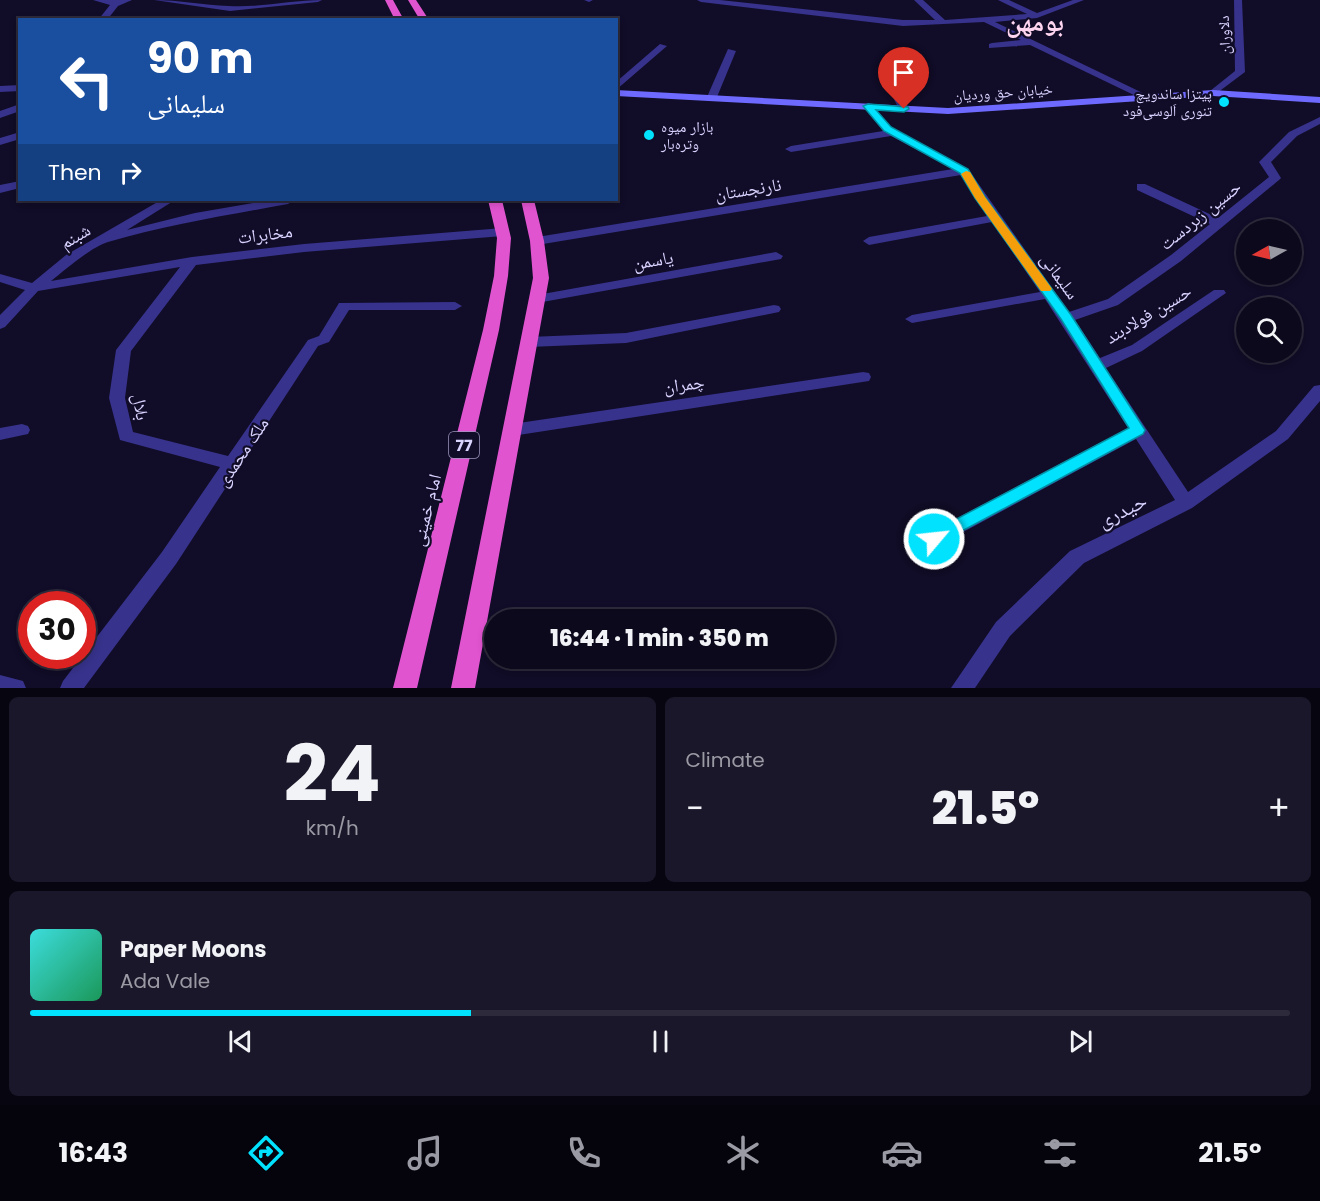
<!DOCTYPE html>
<html lang="en">
<head>
<meta charset="utf-8">
<style>
	body { margin:0; font-family:Poppins,"Noto Naskh Arabic",sans-serif; background:#1b172a; color:#f1f3f6; height:100vh; display:flex; flex-direction:column; font-size:22px; white-space:nowrap }
	* { box-sizing:border-box; margin:0 }
	p { font-size:20px; color:#9a9aa4 }
	.icon { flex:none; width:33px; height:33px; fill:none; stroke:currentColor; stroke-width:2; stroke-linecap:round; stroke-linejoin:round }
	.map { position:relative; height:688px; overflow:hidden }
	.panel { display:flex; flex-direction:column; gap:9px; padding:9px; background:#070510; flex:1 }
	.panel>* { flex:none }
	.banner { position:absolute; left:18px; top:18px; width:600px; height:183px; border-radius:0px; box-shadow:0 3px 9px #0003,0 0 0 2px #2d2a3b; background:#1a4fa0; color:#fff; overflow:hidden }
	.needle { width:39px; rotate:262deg }
	.buttons { position:absolute; left:1236px; top:219px; display:grid; gap:12px }
	.buttons a { display:grid; place-items:center; width:66px; height:66px; border-radius:50%; background:#0d091d; box-shadow:0 3px 9px #0003,0 0 0 2px #2d2a3b; font-size:30px }
	.speed { position:absolute; left:18px; top:591px; display:flex; gap:12px; font-size:30px; font-weight:700; text-align:center }
	.speed>* { display:grid; place-content:center; width:78px; height:78px; border-radius:50%; background:#0d091d; box-shadow:0 3px 9px #0003,0 0 0 2px #2d2a3b; line-height:1 }
	.speed .limit { border:9px solid #d22; background:#fff; color:#111 }
	.pin { position:absolute; display:grid; place-items:center; width:51px; height:51px; color:#fff; margin:-62px -26px; border-radius:50% 50% 50% 0; rotate:-45deg; box-shadow:0 0 6px #0007 }
	.pin .icon { rotate:45deg }
	.me { position:absolute; width:66px; margin:-33px; rotate:62deg; stroke-linejoin:round; filter:drop-shadow(0 0 4px #0008) }
	.turn { display:flex; align-items:center; gap:21px; height:126px; padding:0 30px; font-size:27px }
	.turn .icon { width:78px; height:78px; stroke-width:2.5 }
	.turn b { display:block; font-size:42px; line-height:51px }
	.then { display:flex; align-items:center; height:57px; padding:0 30px; background:#0003; gap:12px; font-size:22px }
	.big { font-size:45px; font-weight:800; line-height:1.1 }
	.panel .tile { flex:1; display:flex; flex-direction:column; justify-content:center; gap:9px; min-width:0; padding:0 21px; border-radius:9px; background:#1b172a }
	.panel .dial { align-items:center; gap:0 }
	.dial b { font-size:78px; line-height:1 }
	.song { display:flex; align-items:center; gap:18px }
	.cover { width:72px; height:72px; border-radius:9px; background:linear-gradient(135deg,hsl(180 70% 55%),hsl(150 70% 35%)) }
	.played { height:6px; border-radius:3px; background:linear-gradient(90deg,#00e2fe 35%,#2d2a3b 35%) }
	.keys { display:flex; justify-content:space-around; direction:ltr }
	.heat { display:flex; justify-content:space-between; align-items:center; font-size:33px; direction:ltr }
	.panel .tiles { flex:1; display:grid; gap:9px; grid-template-columns:1fr 1fr }
	.tile:last-child { grid-column:span 2 }
	.trip { position:absolute; left:484px; top:609px; width:351px; height:60px; border-radius:30px; background:#0d091d; box-shadow:0 3px 9px #0003,0 0 0 2px #2d2a3b; font-weight:800; line-height:60px; text-align:center }
	.menu { display:flex; height:96px; justify-content:space-around; align-items:center; background:#05040c; color:#9a9aa4 }
	.menu .icon { width:42px; height:42px }
	.menu .selected { color:#00e2fe }
	.menu b { font-size:27px; color:#f1f3f6 }
	.map>svg:first-child { display:block }
	.lines { fill:none; stroke-linecap:round; stroke-linejoin:round }
	.minor { fill:#37328b; fill-rule:evenodd }
	.tertiary { fill:#37328b; fill-rule:evenodd }
	.secondary { fill:#6f6aff; fill-rule:evenodd }
	.trunk { fill:#e154d0; fill-rule:evenodd }
	.route { fill:#00e2fe; stroke:#0093a5; stroke-width:1.5 }
	.slow { fill:#f59e0b }
	.poi-dot { fill:#00e2fe; stroke:#110c27; stroke-width:2 }
	.labels { text-anchor:middle; dominant-baseline:central; stroke-width:4.5; stroke-linejoin:round; paint-order:stroke }
	.far-street-label { font-size:15px; fill:#d8d3ff; stroke:#110c27 }
	.far-poi-label { font-size:15px; fill:#d8d3ff; stroke:#110c27; text-anchor:end }
	.shield { fill:#110c27; stroke:#9c97be; stroke-width:1.5 }
	.shield-label { font-size:16px; font-weight:bold; fill:#d8d3ff }
	.street-label { font-size:18px; fill:#d8d3ff; stroke:#110c27 }
	.near-street-label { font-size:21px; fill:#d8d3ff; stroke:#110c27 }
	.far-town-label { font-size:26px; font-weight:bold; fill:#ffd5ef; stroke:#110c27 }
</style>
</head>
<body>
<div class="map">
<svg width="1320" height="688" viewBox="0 0 1320 688">
	<rect width="100%" height="100%" fill="#110c27"/>
	<g class="lines">
		<path class="minor" d="M93,0H132L118,6L107,20H98L110,5Z
			M154,0C179,0 204,5 229,6C259,8 291,0 322,0L318,2L230,11Z
			M584,0H593L589,2Z
			M697,0H720L903,20H935L914,0H923L945,20L1027,14L998,0H1009L1037,13L1073,0H1084L1037,18L995,22L1149,96L1140,98L1030,45L989,48V44L992,43L1021,40L984,22L903,26L701,2Z
			M1234,0H1242L1245,72L1213,96L1210,95V91L1235,71Z
			M660,44L667,46L616,90V82Z
			M728,49L736,51L717,97L708,99L707,97Z
			M882,62L890,64L893,78L909,109L908,111L899,109L883,78Z
			M868,103L872,104L891,127L968,169L1069,312L1108,299L1171,255L1210,224L1137,190V184H1145L1218,218L1269,177L1259,162L1289,132L1320,117V124L1297,136L1271,162L1281,178L1279,180L1181,261L1118,305L1075,320L1100,358L1132,345L1214,290H1224L1226,293L1142,351L1106,368L1188,492L1276,431L1314,386L1320,385V401L1288,439L1192,508L1084,563L1010,636L975,688H951L996,622L1070,551L1175,500L1136,439L941,544L934,547L927,544L925,539L927,534L1128,428L1045,299L912,323L905,319L912,315L1040,292L992,222L869,245L863,241L869,237L987,216L961,175L537,245L531,241L537,237L953,169L891,136L791,152L785,149L791,146L883,131L863,106Z
			M20,104V111L0,118V111Z
			M20,132V139L0,145V138Z
			M20,181V188L0,193V185Z
			M161,200H175L127,230L195,213L271,200H294L288,204C228,215 166,225 108,242C91,247 65,270 51,281L192,257L304,244L503,228L509,232L503,236L304,252L196,265L131,351L125,398L133,432L228,456L308,340L319,336L339,303L455,302L462,306L455,310H349L329,342L318,346L176,564L84,688H60L63,681L162,552L220,467L120,440L109,398L116,350L180,267L38,291L5,327L0,329V315L25,290L0,282V274L32,283L66,255Z
			M776,252L783,256L781,259L537,303L530,299L537,295Z
			M774,305L779,306L781,309L779,312L626,343L529,347L522,342L529,337L626,333Z
			M863,372L869,373L871,377L869,381L512,436L506,434L504,430L506,426L512,424Z
			M22,424L28,426L30,430L28,434L0,440V428Z
			M0,675L23,681L26,688H0Z"/>
		<path class="tertiary" d="M20,85V91L0,92V86Z"/>
		<path class="secondary" d="M616,90L948,108L1213,90L1320,97V103L1213,96L948,114L616,96Z"/>
		<path class="trunk" d="M385,0H393L404,20H395Z
			M408,0H416L429,20H420Z
			M488,200H502L511,238L508,276L499,330L417,688H393L483,330L494,276L497,238Z
			M521,200H534L544,241L549,278L475,688H451L533,278L530,241Z"/>
	</g>
	<path class="route" d="M868,104L908,107L909,109L904,112L876,110L891,127L968,169L985,197L1071,315L1145,430L1143,434L934,546L928,544L925,539L928,534L1129,428L1061,319L975,198L960,173L884,131L863,106Z"/>
	<path class="slow" d="M966,171L970,172L985,197L1050,286L1052,289L1050,291H1041L975,198L961,174Z"/>
	<g class="poi-dot">
		<circle cx="1224" cy="102" r="6"/>
		<circle cx="649" cy="135" r="6"/>
	</g>
	<g class="labels">
		<g class="far-street-label">
			<text transform="translate(1224 35) rotate(-92)">دلاوران</text>
			<text transform="translate(1003 92) rotate(-4)">خیابان حق وردیان</text>
		</g>
		<g class="far-poi-label">
			<text x="1212" y="93">پیتزا ساندویچ<tspan x="1212" dy="17">تنوری اَلوسی‌‌فود</tspan></text>
			<text x="661" y="126" text-anchor="start">بازار میوه<tspan x="661" dy="17">وتره‌بار</tspan></text>
		</g>
		<rect class="shield" x="449" y="432" width="30" height="26" rx="4.5"/>
		<g class="shield-label">
			<text x="464" y="445">77</text>
		</g>
		<g class="street-label">
			<text transform="translate(748 189) rotate(-9)">نارنجستان</text>
			<text transform="translate(1200 215) rotate(-39)">حسین زبردست</text>
			<text transform="translate(265 234) rotate(-7)">مخابرات</text>
			<text transform="translate(75 236) rotate(-31)">شبنم</text>
			<text transform="translate(653 260) rotate(-10)">یاسمن</text>
			<text transform="translate(1060 276) rotate(54)">سلیمانی</text>
			<text transform="translate(1148 314) rotate(-31)">حسین فولادبند</text>
			<text transform="translate(684 384) rotate(-8)">چمران</text>
			<text transform="translate(141 407) rotate(81)">بلال</text>
			<text transform="translate(242 452) rotate(-56)">ملک محمدی</text>
			<text transform="translate(426 510) rotate(-76)">امام خمینی</text>
		</g>
		<g class="near-street-label">
			<text transform="translate(1122 510) rotate(-26)">حیدری</text>
		</g>
		<g class="far-town-label">
			<text x="1035" y="22">بومهن</text>
		</g>
	</g>
</svg>
<div class="buttons">
<a><svg class="needle" viewBox="-14 -14 28 28"><path d="M0-13l5 13h-10z" fill="#e53935"/><path d="M0 13l5-13h-10z" fill="#9a9aa4"/></svg></a>
<a><svg class="icon" aria-label="search" viewBox="0 0 24 24"><circle cx="10" cy="10" r="6"/><path d="M15 15l6 6"/></svg></a>
</div>
<div class="speed"><div class="limit">30</div></div>
<div class="pin" style="left:904px;top:109px;background:#d93025"><svg class="icon" aria-label="arrive" viewBox="0 0 24 24"><path d="M6 21V4h12l-3 4 3 4H6"/></svg></div>
<svg class="me" style="left:934px;top:539px" viewBox="-20 -20 40 40"><circle r="17" fill="#00e2fe" stroke="#fff" stroke-width="3"/><path d="M0-11L8 9 0 5-8 9z" fill="#fff"/></svg>
<div class="trip">16:44 · 1 min · 350 m</div>
<div class="banner">
<div class="turn"><svg class="icon" aria-label="left" viewBox="0 0 24 24"><path d="M17 20v-9H6M10 6l-5 5 5 5"/></svg><div><b>90 m</b>سلیمانی</div></div>
<div class="then">Then<svg class="icon" aria-label="right" viewBox="0 0 24 24"><path d="M7 20v-9h11M14 6l5 5-5 5"/></svg></div>
</div>
</div>
<section class="panel">
<div class="tiles">
<div class="tile dial"><b>24</b><p>km/h</p></div>
<div class="tile"><p>Climate</p>
<div class="heat"><a>−</a><b class="big">21.5°</b><a>+</a></div>
</div>
<div class="tile">
<div class="song"><i class="cover"></i><div><b>Paper Moons</b><p>Ada Vale</p></div></div>
<div class="played"></div>
<div class="keys"><svg class="icon" aria-label="previous" viewBox="0 0 24 24"><path d="M18 5L8 12l10 7zM5 5v14"/></svg><svg class="icon" aria-label="pause" viewBox="0 0 24 24"><path d="M8 5v14M16 5v14"/></svg><svg class="icon" aria-label="next" viewBox="0 0 24 24"><path d="M6 5l10 7-10 7zM19 5v14"/></svg></div>
</div>
</div>
</section>
<nav class="menu">
<b>16:43</b>
<svg class="icon selected" aria-label="directions" viewBox="0 0 24 24"><path d="M12 3l9 9-9 9-9-9zM9 14v-3h6M13 9l2 2-2 2"/></svg>
<svg class="icon" aria-label="music" viewBox="0 0 24 24"><path d="M9 18V5l10-2v13"/><circle cx="6" cy="18" r="3"/><circle cx="16" cy="16" r="3"/></svg>
<svg class="icon" aria-label="phone" viewBox="0 0 24 24"><path d="M5 4h4l2 5-3 2q2 4 5 5l2-3 5 2v4C11 20 4 13 5 4z"/></svg>
<svg class="icon" aria-label="climate" viewBox="0 0 24 24"><path d="M12 3v18M4 7l16 10M4 17L20 7"/></svg>
<svg class="icon" aria-label="car" viewBox="0 0 24 24"><path d="M5 17H2v-5l4-1 3-4h7l3 4 3 1v5h-3M9 17h6M6 11h13"/><circle cx="7" cy="17" r="2"/><circle cx="17" cy="17" r="2"/></svg>
<svg class="icon" aria-label="filters" viewBox="0 0 24 24"><path d="M4 7h16M4 17h16"/><circle cx="9" cy="7" r="2"/><circle cx="15" cy="17" r="2"/></svg>
<b>21.5°</b>
</nav>
</body>
</html>
